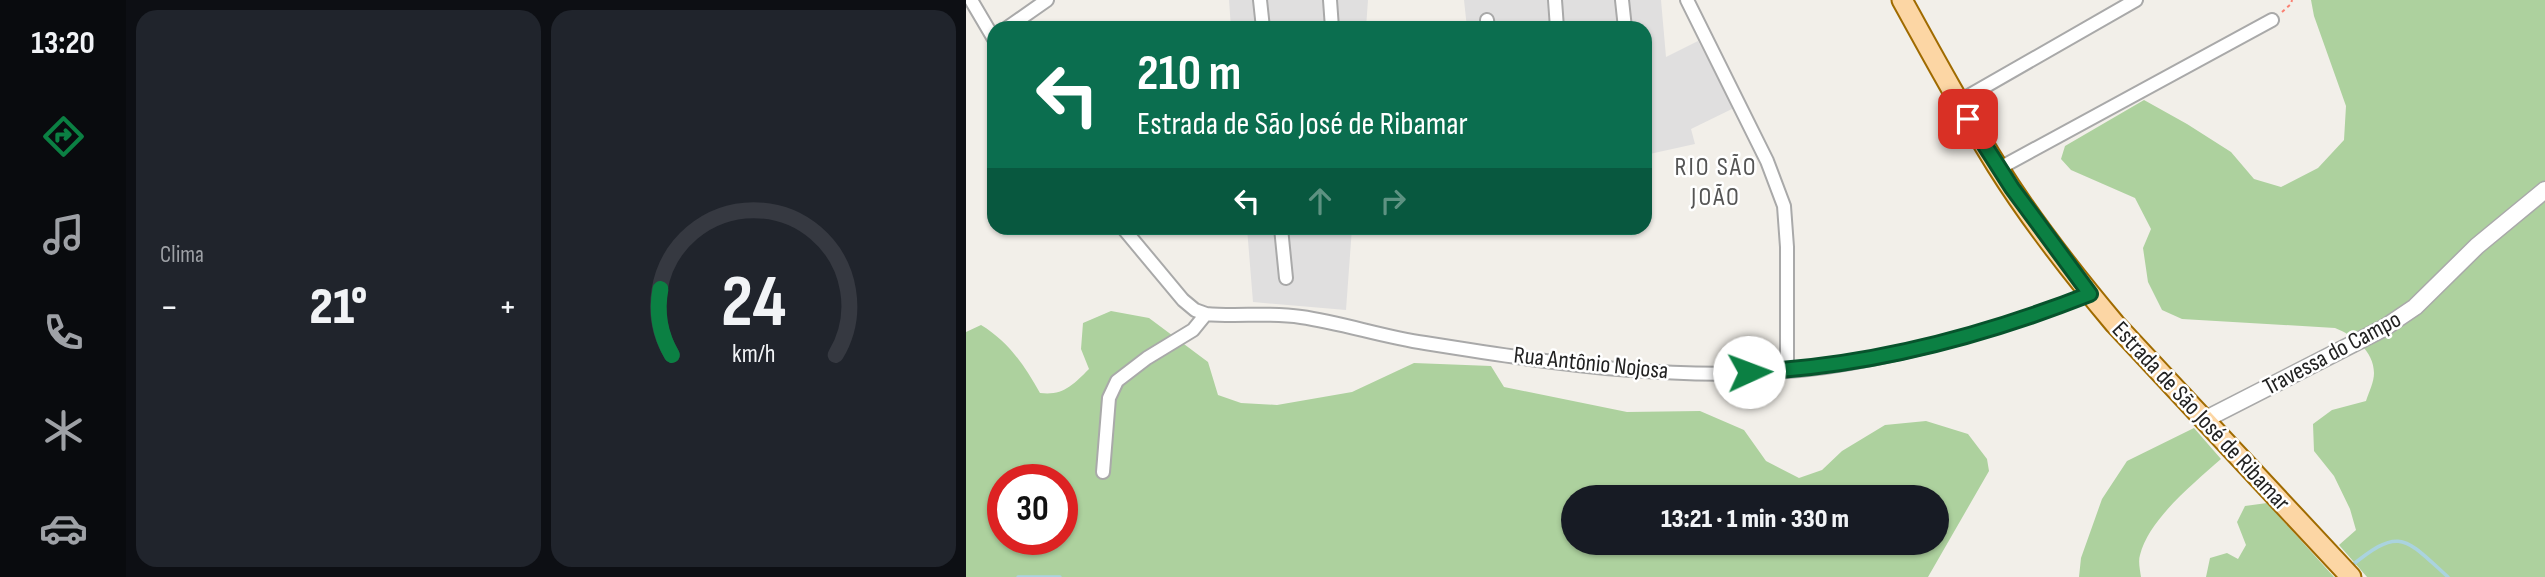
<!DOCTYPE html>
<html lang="pt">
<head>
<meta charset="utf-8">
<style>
	body { margin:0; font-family:"Sofia Sans Condensed",sans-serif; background:#20242c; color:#f1f3f6; height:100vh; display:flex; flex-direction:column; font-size:26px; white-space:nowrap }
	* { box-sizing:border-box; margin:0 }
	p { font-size:23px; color:#9ea1a6 }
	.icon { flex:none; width:38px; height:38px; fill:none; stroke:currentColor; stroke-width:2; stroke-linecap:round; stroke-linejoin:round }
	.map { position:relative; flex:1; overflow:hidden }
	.sheet { display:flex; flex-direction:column; gap:10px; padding:10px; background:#0d0f14; width:840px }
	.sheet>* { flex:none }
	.guide { position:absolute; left:21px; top:21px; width:665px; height:214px; border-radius:21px; box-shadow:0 2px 5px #0004; background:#0b6e4f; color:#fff; overflow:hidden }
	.speed { position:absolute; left:21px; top:464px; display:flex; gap:14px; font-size:35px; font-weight:700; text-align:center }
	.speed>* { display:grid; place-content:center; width:91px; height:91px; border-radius:50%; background:#171b24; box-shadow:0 2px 5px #0004; line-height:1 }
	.speed .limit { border:10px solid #d22; background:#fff; color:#111 }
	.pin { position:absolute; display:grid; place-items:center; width:60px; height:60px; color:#fff; margin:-30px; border-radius:14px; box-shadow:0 4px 10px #0006 }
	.me { position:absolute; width:77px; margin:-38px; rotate:88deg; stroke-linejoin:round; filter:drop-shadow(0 0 5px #0008) }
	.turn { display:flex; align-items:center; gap:24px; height:147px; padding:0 35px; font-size:32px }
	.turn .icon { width:91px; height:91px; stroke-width:2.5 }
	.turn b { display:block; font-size:49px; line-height:60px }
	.lanes { display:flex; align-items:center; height:66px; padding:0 35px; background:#0003; justify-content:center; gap:35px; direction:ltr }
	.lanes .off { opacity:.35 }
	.big { font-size:52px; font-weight:800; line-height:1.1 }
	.sheet .tile { flex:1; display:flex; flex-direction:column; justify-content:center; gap:10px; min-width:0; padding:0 24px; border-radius:21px; background:#20242c }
	.sheet .dial { align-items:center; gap:0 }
	.dial svg { height:182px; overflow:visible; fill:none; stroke:#363941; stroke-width:7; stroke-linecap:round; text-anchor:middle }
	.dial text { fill:#f1f3f6; stroke:none }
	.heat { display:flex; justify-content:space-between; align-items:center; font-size:38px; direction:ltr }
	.sheet .tiles { flex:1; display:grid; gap:10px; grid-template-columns:repeat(2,1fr) }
	.trip { position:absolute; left:595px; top:485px; width:388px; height:70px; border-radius:35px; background:#171b24; box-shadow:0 2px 5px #0004; font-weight:800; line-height:70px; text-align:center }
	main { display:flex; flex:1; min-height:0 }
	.tab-bar { display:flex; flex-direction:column; width:126px; justify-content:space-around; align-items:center; background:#090b0e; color:#9ea1a6 }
	.tab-bar .icon { width:49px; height:49px }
	.tab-bar .current { color:#0b8043 }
	.tab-bar b { font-size:32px; color:#f1f3f6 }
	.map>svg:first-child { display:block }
	.residential { fill:#e0dfdf }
	.forest { fill:#add19e; fill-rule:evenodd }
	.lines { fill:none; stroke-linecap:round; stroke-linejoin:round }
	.stream { stroke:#aad3df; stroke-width:3.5 }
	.minor-casing { stroke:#a9a9a9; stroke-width:16 }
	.tertiary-casing { stroke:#a9a9a9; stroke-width:19 }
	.primary-casing { stroke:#a06b00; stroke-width:23 }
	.path { stroke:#fa8072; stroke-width:2; stroke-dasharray:3.5 3.5; stroke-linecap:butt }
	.minor { stroke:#fff; stroke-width:12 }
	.tertiary { stroke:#fff; stroke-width:16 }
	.primary { stroke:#fcd6a4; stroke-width:19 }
	.route-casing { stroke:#07532c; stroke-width:18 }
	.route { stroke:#0b8043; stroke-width:12 }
	.labels { text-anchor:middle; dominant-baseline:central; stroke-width:5; stroke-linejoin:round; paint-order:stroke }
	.street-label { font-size:24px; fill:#222; stroke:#fff }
	.neighbourhood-label { font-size:26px; letter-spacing:2px; fill:#555; stroke:#fff }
</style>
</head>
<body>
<main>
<nav class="tab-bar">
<b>13:20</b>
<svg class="icon current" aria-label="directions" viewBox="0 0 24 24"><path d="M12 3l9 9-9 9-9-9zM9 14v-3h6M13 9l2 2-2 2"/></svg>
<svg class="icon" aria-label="music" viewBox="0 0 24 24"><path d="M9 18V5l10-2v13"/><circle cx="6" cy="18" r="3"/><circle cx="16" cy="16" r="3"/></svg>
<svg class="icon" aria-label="phone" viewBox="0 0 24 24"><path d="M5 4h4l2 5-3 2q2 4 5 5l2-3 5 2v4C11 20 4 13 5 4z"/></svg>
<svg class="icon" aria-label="climate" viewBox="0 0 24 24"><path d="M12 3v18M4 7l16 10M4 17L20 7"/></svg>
<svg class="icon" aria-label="car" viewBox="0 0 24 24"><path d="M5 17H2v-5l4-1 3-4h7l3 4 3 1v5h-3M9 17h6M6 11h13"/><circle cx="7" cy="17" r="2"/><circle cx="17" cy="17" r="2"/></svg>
</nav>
<section class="sheet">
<div class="tiles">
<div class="tile"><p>Clima</p>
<div class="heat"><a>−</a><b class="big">21°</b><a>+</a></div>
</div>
<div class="tile dial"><svg viewBox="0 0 100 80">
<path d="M14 69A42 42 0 1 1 86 69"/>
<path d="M14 69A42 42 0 0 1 9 40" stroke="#0b8043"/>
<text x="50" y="56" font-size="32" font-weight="700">24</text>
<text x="50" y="72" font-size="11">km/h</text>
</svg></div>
</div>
</section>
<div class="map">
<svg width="1579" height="577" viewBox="0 0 1579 577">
	<rect width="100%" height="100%" fill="#f2efe9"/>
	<path class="residential" d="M263,0H402L400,28H265Z
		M498,0H695L700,57L732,41L768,108L725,129L729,144L679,155V28H501Z
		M281,228H386L380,310L287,302Z"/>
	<path class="forest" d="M1345,0H1579V577H1401L1373,545L1390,530L1384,509L1368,476L1348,451L1347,424L1366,410L1400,401C1403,392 1408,382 1408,373C1408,351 1387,335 1369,328L1216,319L1196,310L1182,282L1177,248L1185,229L1169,198L1105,170L1095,159L1099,146L1178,100L1221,124L1265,152L1288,179L1315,187L1352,168L1378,140L1380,106L1348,16Z
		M145,311L183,318L242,362L252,395L275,403L311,405L386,392L448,363L525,366L538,387L661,412L734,411L778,430L800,461L833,478L856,470L876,451L919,425L960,421L1002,434L1021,459L1023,471L962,577H0V332L15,325C43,342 58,365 74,393C97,396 107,385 123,369L115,349L117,323ZM37,480H96V539H37ZM607,497H971V542H607Z
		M1228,428L1255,459C1228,483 1183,519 1174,555C1172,561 1174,570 1175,577H1113L1115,558L1136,499L1161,461Z
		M1301,503L1368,577H1240L1244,558L1261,553L1272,559L1280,545L1271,522L1279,506Z"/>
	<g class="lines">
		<path class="stream" d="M1384,567C1434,526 1438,537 1482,577
			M52,577H94"/>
		<g class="minor-casing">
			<path id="minor" d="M5,0L28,39
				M294,0L297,28
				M364,0L366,28
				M589,0L591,28
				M656,0L659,28
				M721,0L801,161L818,206L821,247V370
				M521,20L522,28
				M41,28L81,0
				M992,102L1170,0
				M1032,169L1306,20
				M157,228L217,300L229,310L240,314C272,317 303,312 335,317C377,323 417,337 459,343C591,364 726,385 859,367C949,354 1039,327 1124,294
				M315,228L320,278
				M137,472L143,398L151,381L181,358L227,330L240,314"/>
		</g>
		<g class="tertiary-casing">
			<path id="tertiary" d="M1238,420L1418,328L1449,307L1511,246L1579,190"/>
		</g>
		<g class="primary-casing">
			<path id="primary" d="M936,0C967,56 997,112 1031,166C1066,222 1107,274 1149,324L1385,577"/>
		</g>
		<path class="path" d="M1316,12L1325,4L1326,0"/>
		<use href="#minor" class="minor"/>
		<use href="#tertiary" class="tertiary"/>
		<use href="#primary" class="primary"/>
	</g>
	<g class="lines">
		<g class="route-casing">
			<path id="route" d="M783,372C900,367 1015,337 1124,294L1046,188L1002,119"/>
		</g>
		<use href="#route" class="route"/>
	</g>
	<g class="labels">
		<g class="street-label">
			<text transform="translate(1366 353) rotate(-28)">Travessa do Campo</text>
			<text transform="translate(625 363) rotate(6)">Rua Antônio Nojosa</text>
			<text transform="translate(1235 416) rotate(47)">Estrada de São José de Ribamar</text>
		</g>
		<g class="neighbourhood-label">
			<text x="750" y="167">RIO SÃO<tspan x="750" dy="30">JOÃO</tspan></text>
		</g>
	</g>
</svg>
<div class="speed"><div class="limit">30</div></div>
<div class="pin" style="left:1002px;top:119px;background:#d93025"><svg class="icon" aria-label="arrive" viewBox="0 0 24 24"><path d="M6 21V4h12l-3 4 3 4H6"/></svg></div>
<svg class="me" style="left:783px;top:372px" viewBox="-20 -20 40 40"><circle r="19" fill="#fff"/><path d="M0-13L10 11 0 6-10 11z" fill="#0b8043"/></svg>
<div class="trip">13:21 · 1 min · 330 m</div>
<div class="guide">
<div class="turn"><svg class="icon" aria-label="left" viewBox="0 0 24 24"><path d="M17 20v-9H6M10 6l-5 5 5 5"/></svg><div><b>210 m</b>Estrada de São José de Ribamar</div></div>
<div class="lanes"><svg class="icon" aria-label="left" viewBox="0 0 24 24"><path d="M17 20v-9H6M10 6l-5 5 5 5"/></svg><svg class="icon off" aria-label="ahead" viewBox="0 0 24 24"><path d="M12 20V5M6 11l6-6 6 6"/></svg><svg class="icon off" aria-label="right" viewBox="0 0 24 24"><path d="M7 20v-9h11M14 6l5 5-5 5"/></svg></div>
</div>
</div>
</main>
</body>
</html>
